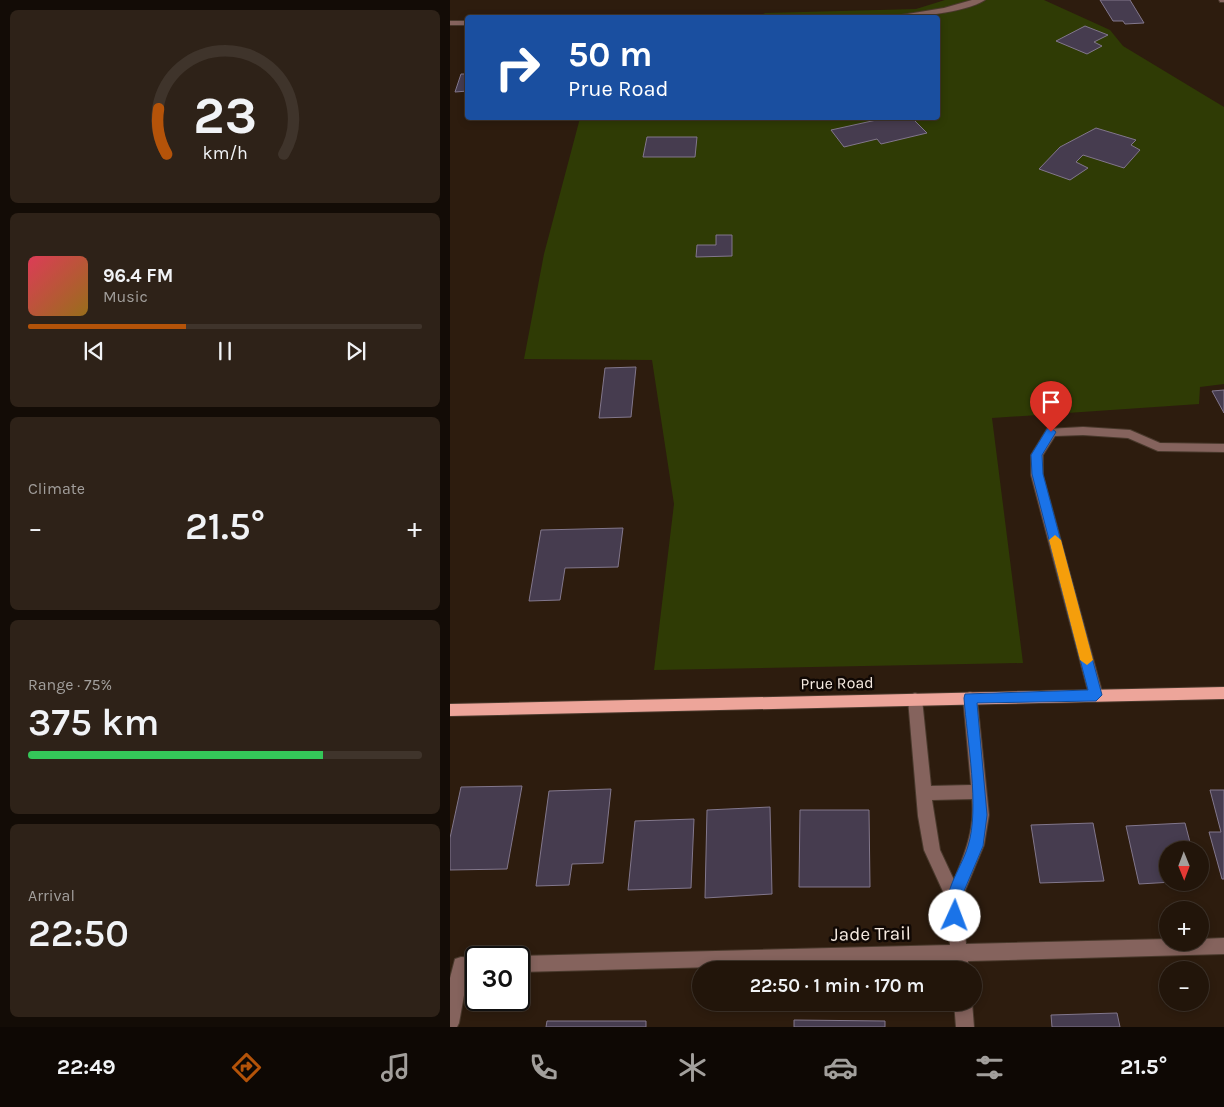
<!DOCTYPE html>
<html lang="en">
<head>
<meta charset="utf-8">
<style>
	body { margin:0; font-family:Karla,sans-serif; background:#2e2218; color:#f1f3f6; height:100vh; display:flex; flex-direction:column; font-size:19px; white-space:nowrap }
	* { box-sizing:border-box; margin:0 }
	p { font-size:16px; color:#a29f9c }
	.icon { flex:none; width:28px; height:28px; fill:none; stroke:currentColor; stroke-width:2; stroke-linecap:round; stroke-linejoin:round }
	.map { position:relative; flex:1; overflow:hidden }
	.details { display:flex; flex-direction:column; gap:10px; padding:10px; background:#130c06; width:450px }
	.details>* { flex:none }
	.hud { position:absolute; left:15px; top:15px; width:475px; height:105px; border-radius:5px; box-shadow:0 2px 8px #0003,0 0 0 1px #3f342b; background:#1a4fa0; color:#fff; overflow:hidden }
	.needle { width:32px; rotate:179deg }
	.fabs { position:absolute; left:709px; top:841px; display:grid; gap:10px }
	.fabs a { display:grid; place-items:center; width:50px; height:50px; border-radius:50%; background:#22150a; box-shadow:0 2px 8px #0003,0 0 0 1px #3f342b; font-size:25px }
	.speed { position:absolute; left:15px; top:946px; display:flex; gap:10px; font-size:25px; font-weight:700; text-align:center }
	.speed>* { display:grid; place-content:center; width:65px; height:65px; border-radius:50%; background:#22150a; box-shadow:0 2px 8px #0003,0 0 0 1px #3f342b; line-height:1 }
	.speed .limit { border:2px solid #111; border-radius:8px; background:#fff; color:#111 }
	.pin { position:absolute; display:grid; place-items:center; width:42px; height:42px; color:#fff; margin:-51px -21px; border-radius:50% 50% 50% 0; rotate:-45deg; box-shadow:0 0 5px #0007 }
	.pin .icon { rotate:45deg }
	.me { position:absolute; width:55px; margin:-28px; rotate:2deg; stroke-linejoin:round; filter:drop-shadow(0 0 4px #0008) }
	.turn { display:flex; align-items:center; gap:18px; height:105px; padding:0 20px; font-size:22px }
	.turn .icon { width:65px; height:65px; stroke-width:2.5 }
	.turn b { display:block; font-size:35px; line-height:42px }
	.big { font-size:38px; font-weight:600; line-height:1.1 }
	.details .card { flex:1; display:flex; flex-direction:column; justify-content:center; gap:8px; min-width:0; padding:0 18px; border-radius:8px; background:#2e2218 }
	.details .dial { align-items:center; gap:0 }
	.dial svg { height:130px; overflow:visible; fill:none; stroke:#3f342b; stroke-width:7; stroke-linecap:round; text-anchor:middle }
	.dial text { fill:#f1f3f6; stroke:none }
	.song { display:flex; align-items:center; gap:15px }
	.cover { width:60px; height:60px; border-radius:8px; background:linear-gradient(135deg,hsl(350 70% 55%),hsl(40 70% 35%)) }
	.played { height:5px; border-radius:2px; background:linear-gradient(90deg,#b45309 40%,#3f342b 40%) }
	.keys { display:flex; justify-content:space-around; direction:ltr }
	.heat { display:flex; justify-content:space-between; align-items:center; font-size:28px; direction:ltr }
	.charge { height:8px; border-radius:4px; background:linear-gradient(90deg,#34c759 75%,#3f342b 0) }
	.trip { position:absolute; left:242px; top:961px; width:290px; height:50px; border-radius:25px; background:#22150a; box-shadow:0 2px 8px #0003,0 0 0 1px #3f342b; font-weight:600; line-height:50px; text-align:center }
	.tab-bar { display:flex; height:80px; justify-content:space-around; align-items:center; background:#0e0804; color:#a29f9c }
	.tab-bar .icon { width:35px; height:35px }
	.tab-bar .on { color:#b45309 }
	.tab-bar b { font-size:22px; color:#f1f3f6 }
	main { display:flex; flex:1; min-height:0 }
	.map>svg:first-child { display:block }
	.green { fill:#2f3b05; fill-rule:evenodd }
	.building { fill:#463c4f; stroke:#82778c }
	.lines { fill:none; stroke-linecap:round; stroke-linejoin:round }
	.minor-casing { stroke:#49392c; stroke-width:2 }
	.major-casing { stroke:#49392c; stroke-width:2 }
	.minor { fill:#85635d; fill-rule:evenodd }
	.major { fill:#eda59a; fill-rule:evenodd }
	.route { fill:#1a73e8; stroke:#114b97 }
	.slow { fill:#f59e0b }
	.labels { text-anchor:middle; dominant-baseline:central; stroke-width:5; stroke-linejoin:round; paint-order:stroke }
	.street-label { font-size:16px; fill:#f6ebe2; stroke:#100804 }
	.near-street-label { font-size:19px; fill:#f6ebe2; stroke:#100804 }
</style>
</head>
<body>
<main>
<section class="details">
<div class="card dial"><svg viewBox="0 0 100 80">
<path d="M14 69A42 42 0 1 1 86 69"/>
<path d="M14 69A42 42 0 0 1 9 41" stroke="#b45309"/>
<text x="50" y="56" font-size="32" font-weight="700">23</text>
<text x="50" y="72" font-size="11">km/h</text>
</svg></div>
<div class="card">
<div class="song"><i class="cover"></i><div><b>96.4 FM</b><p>Music</p></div></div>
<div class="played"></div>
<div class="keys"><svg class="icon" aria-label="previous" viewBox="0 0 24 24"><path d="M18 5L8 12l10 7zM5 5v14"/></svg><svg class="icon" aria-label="pause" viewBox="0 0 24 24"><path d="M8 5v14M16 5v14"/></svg><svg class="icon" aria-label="next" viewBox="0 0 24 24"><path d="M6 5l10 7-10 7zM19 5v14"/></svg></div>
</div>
<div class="card"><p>Climate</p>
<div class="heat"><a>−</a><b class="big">21.5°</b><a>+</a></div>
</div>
<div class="card"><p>Range · 75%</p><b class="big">375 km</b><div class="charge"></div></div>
<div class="card"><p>Arrival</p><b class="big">22:50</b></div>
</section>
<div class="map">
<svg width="774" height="1027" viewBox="0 0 774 1027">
	<rect width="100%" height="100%" fill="#2d1c0e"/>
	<path class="green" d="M495,0H594L660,30L673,46L774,107V384L750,387L749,404L542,418L573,663L204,670L224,504L202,360L74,359L94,254L130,118H429L431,119L382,130L394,146L427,139L431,144L477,133L462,118H488V18L308,17L315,13L466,9ZM646,128L685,140L681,145L690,150L674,168L633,155L626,162L638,168L620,179L589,169L610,147ZM197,137L247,138L244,157H193ZM267,235H282V256L246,257L247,245H266Z"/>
	<path class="building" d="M650,0H680L694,23L675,24L673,21H663Z
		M635,26L658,35L644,42L652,46L637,54L606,41Z
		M11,74H18V91L5,92Z
		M429,118H462L477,133L431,144L427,139L394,147L381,130L431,119Z
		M646,128L686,140L681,145L690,150L674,168L633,155L626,162L638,168L620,180L589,169L610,147Z
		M197,137H247L245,157H193Z
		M266,235H282V256L246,257L247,245H266Z
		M186,367L181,417L149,418L155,368Z
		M774,390V413L762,391Z
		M173,528L168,567L115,568L110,600L79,601L91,530Z
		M72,786L57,869L0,870V838L11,787Z
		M161,789L153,863L122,864L119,885L86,886L99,791Z
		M760,790H774V879H772L759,832H771Z
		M320,807L322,894L255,898L257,810Z
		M350,810H419L420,887H349Z
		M244,819L241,888L178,890L185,821Z
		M643,823L654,881L590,883L581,825Z
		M735,823L742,850H718V882H723L689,884L676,826Z
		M667,1013L670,1027H602L601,1015Z
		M344,1020L435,1021V1027H344Z
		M97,1021H196V1027H96Z"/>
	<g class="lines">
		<g class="minor-casing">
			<path id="minor" d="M522,0H535C516,13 458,18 433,18L494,8Z
				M769,0H774V2H770Z
				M0,21H18V25H0Z
				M633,427L680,430L710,443L774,444V452L708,451L678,438L633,435L605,436L593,455V475L653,695L651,699L646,701L641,699L639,695L581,475V455L597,429Z
				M520,692L525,694L527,698L539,815L534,845L512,898L516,944L718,939V942H750V939L774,938V954L518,961V970H502L501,961L69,972V958H65L69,956L500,945L496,898L474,850L468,816L458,699L460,695L465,693L470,695L472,699L481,786L521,785L513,698L515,694ZM522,799C525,829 515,853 504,880L490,850L482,800Z
				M11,957L28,958H26V973H18L9,1023L7,1027H0V978L5,959Z
				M504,1002H522L524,1027H506Z"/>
		</g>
		<g class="major-casing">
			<path id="major" d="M774,687V699L0,716V704Z"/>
		</g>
		<use href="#minor" class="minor"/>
		<use href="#major" class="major"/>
	</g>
	<path class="route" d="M601,428L606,432L592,455L593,474L652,695L646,701L527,703L537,815L533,846L511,898L513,916L511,921L505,923L500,921C489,895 511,870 518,846C530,809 517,739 514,698L515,694L638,690L582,474L581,455L597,429Z"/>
	<path class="slow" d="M605,535L611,540L643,660L637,665L630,660L599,540Z"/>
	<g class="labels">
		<g class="street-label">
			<text transform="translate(387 683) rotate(-1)">Prue Road</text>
		</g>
		<g class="near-street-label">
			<text transform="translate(421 934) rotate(-1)">Jade Trail</text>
		</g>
	</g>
</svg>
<div class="fabs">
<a><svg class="needle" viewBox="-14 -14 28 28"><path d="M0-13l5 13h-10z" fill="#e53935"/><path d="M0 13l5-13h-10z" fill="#a29f9c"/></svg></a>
<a>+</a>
<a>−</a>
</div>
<div class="speed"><div class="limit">30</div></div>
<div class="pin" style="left:601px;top:432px;background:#d93025"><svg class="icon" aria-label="arrive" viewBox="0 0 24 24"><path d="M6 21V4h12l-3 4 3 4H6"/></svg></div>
<svg class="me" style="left:505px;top:916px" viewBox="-20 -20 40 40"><circle r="19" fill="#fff"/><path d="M0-13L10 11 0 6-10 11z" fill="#1a73e8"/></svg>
<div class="trip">22:50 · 1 min · 170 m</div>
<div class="hud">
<div class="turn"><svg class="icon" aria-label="right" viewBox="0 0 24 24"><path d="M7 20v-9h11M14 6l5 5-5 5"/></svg><div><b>50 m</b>Prue Road</div></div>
</div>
</div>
</main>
<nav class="tab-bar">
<b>22:49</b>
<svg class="icon on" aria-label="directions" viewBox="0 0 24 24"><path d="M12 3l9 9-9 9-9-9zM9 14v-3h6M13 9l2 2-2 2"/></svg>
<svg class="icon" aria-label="music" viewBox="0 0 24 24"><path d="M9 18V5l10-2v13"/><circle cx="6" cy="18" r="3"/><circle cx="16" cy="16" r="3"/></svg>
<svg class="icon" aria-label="phone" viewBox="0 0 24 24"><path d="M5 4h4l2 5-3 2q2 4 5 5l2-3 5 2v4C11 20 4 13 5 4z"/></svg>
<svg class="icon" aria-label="climate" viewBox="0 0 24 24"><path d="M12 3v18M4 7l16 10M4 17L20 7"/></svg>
<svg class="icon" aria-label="car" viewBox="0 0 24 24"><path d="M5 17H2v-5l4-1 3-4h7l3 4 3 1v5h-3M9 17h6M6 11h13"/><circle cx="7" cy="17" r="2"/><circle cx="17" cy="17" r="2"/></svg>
<svg class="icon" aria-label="filters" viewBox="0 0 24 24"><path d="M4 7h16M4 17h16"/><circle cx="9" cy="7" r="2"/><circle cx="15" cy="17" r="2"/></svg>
<b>21.5°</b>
</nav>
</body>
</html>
